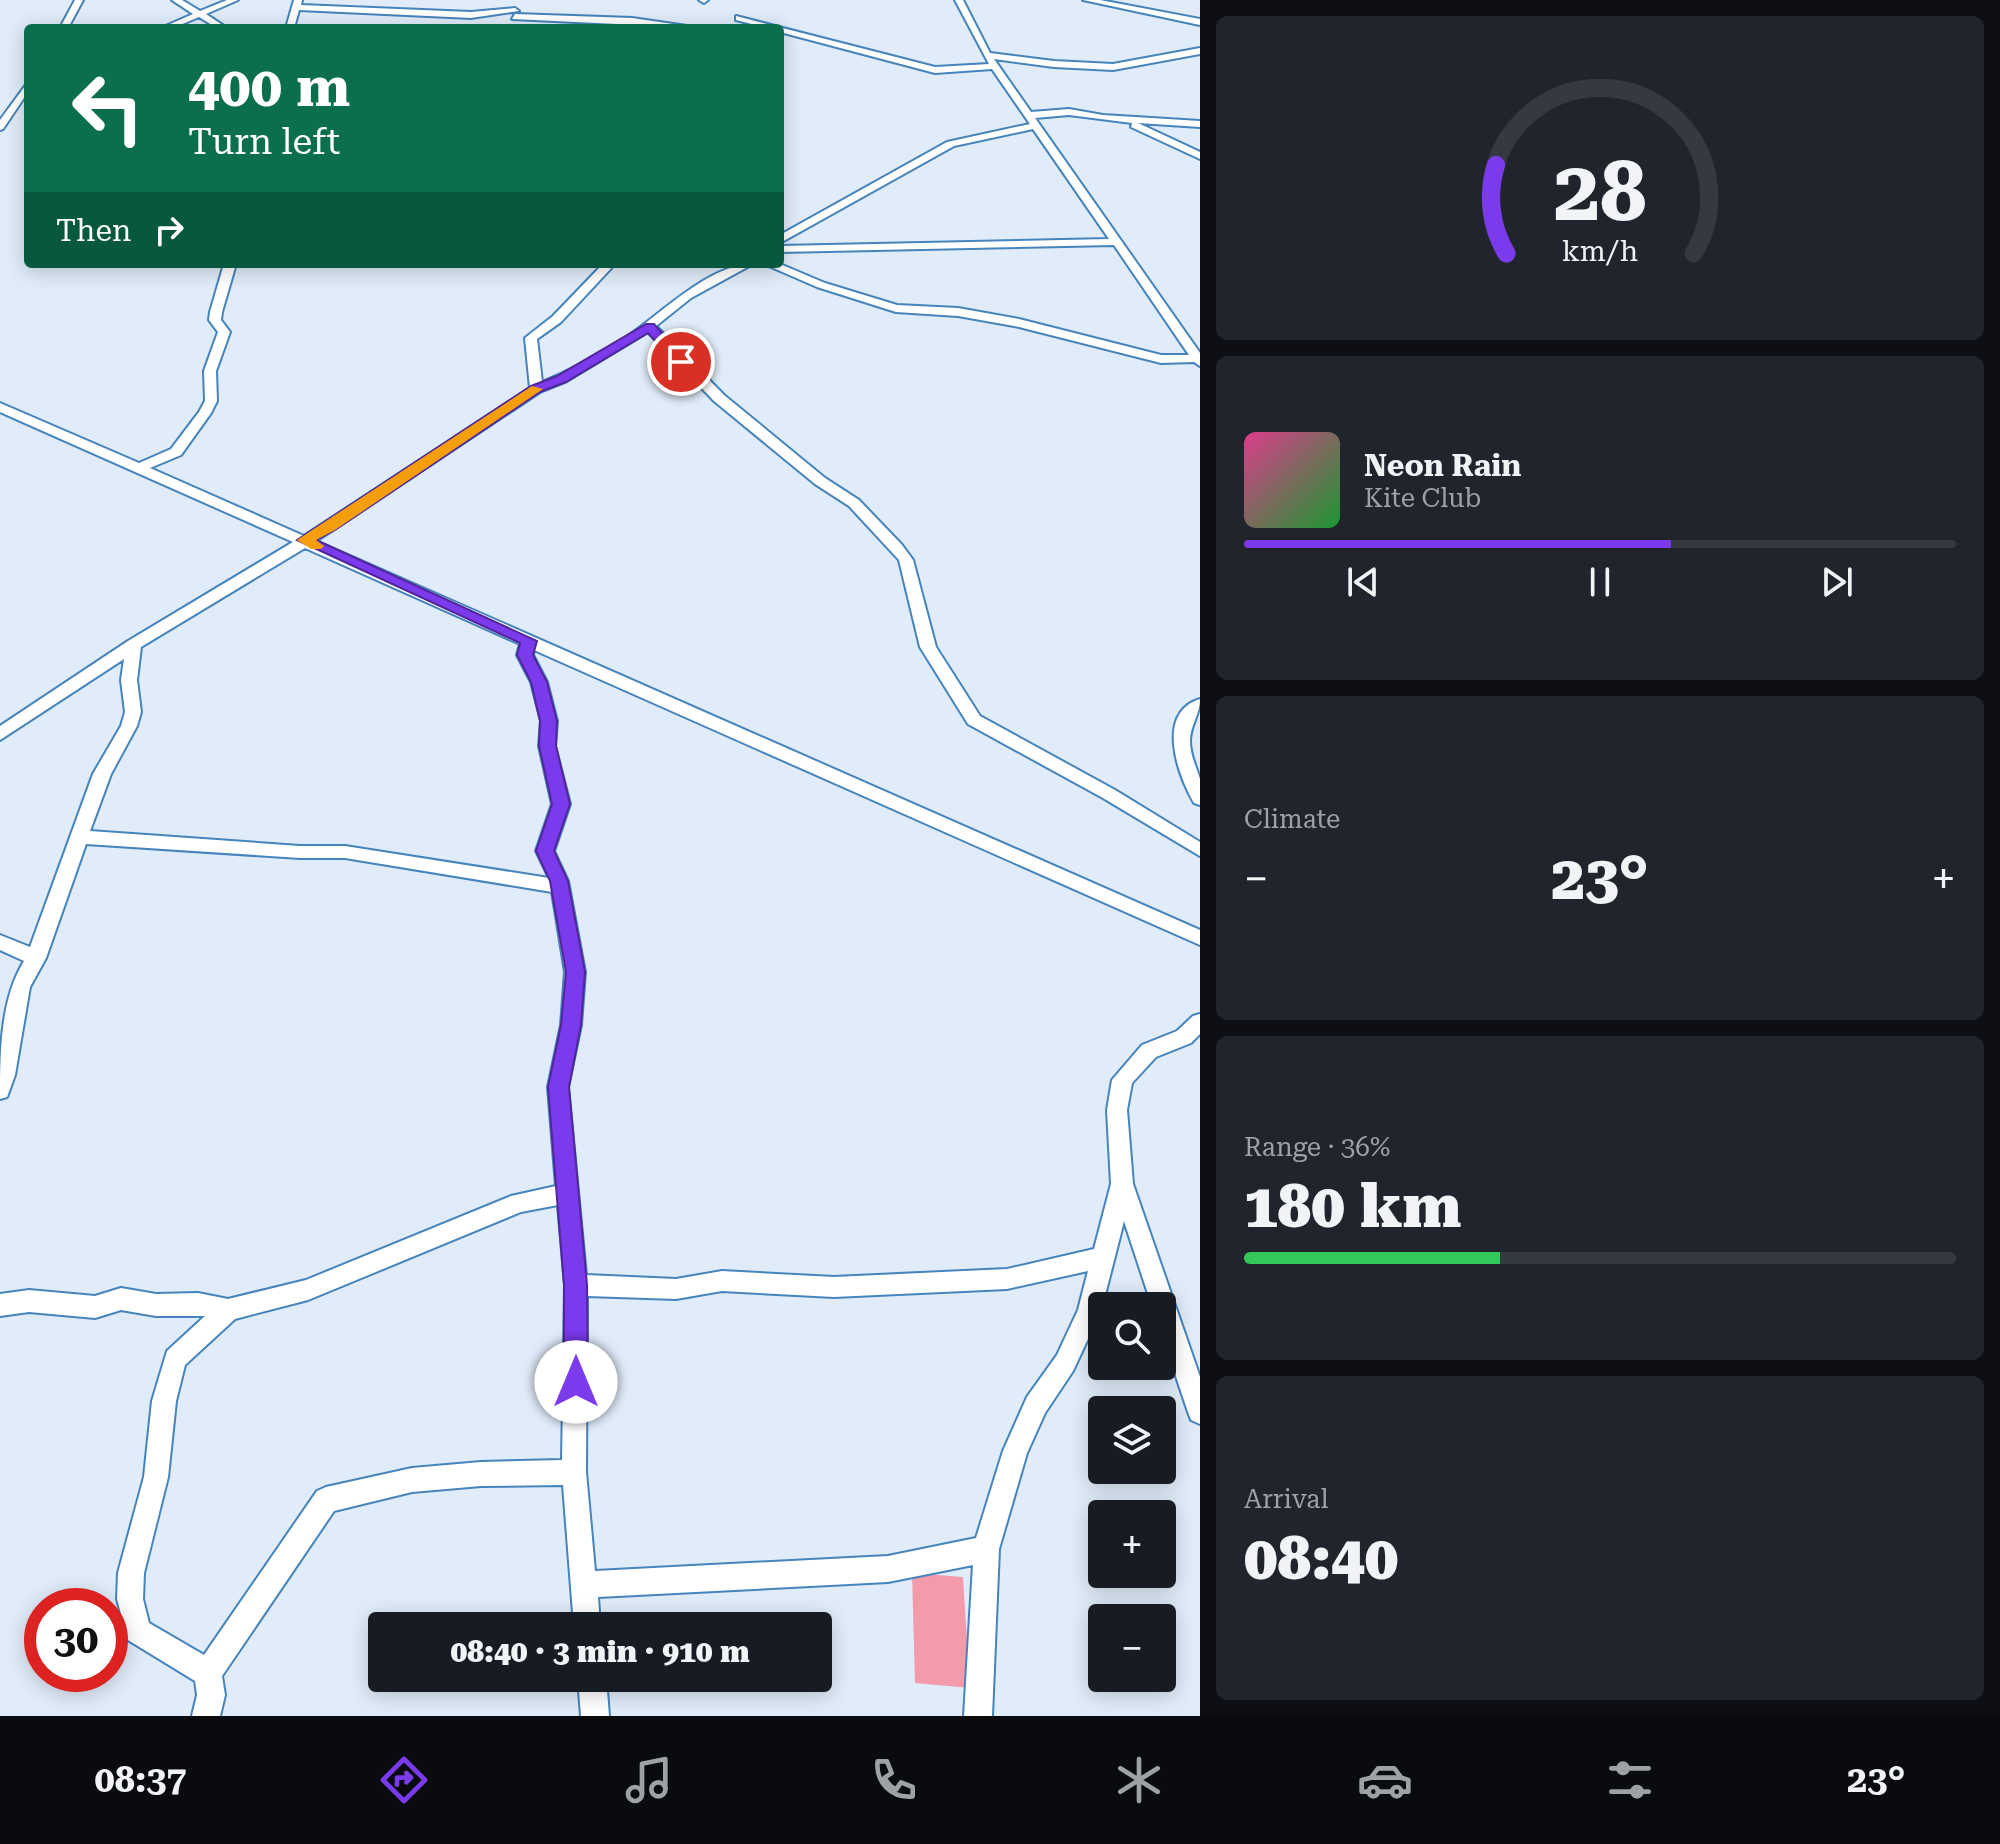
<!DOCTYPE html>
<html lang="en">
<head>
<meta charset="utf-8">
<style>
	body { margin:0; font-family:"Roboto Serif",serif; background:#20242c; color:#f1f3f6; height:100vh; display:flex; flex-direction:column; font-size:30px; white-space:nowrap }
	* { box-sizing:border-box; margin:0 }
	p { font-size:26px; color:#9ea1a6 }
	.icon { flex:none; width:44px; height:44px; fill:none; stroke:currentColor; stroke-width:2; stroke-linecap:round; stroke-linejoin:round }
	.map { position:relative; flex:1; overflow:hidden }
	.details { display:flex; flex-direction:column; gap:16px; padding:16px; background:#0d0f14; width:800px }
	.details>* { flex:none }
	.top-card { position:absolute; left:24px; top:24px; width:760px; height:244px; border-radius:8px; box-shadow:0 4px 20px #0003; background:#0b6e4f; color:#fff; overflow:hidden }
	.buttons { position:absolute; left:1088px; top:1292px; display:grid; gap:16px }
	.buttons a { display:grid; place-items:center; width:88px; height:88px; border-radius:8px; background:#171b24; box-shadow:0 4px 20px #0003; font-size:40px }
	.speed { position:absolute; left:24px; top:1588px; display:flex; gap:16px; font-size:40px; font-weight:700; text-align:center }
	.speed>* { display:grid; place-content:center; width:104px; height:104px; border-radius:50%; background:#171b24; box-shadow:0 4px 20px #0003; line-height:1 }
	.speed .limit { border:12px solid #d22; background:#fff; color:#111 }
	.pin { position:absolute; display:grid; place-items:center; width:68px; height:68px; color:#fff; margin:-34px; border:4px solid #fff; border-radius:50%; box-shadow:0 2px 8px #0007 }
	.me { position:absolute; width:88px; margin:-44px; rotate:0deg; stroke-linejoin:round; filter:drop-shadow(0 0 6px #0008) }
	.turn { display:flex; align-items:center; gap:28px; height:168px; padding:0 32px; font-size:36px }
	.turn .icon { width:104px; height:104px; stroke-width:2.5 }
	.turn b { display:block; font-size:56px; line-height:68px }
	.then { display:flex; align-items:center; height:76px; padding:0 32px; background:#0003; gap:16px; font-size:30px }
	.big { font-size:60px; font-weight:800; line-height:1.1 }
	.details .tile { flex:1; display:flex; flex-direction:column; justify-content:center; gap:12px; min-width:0; padding:0 28px; border-radius:12px; background:#20242c }
	.details .dial { align-items:center; gap:0 }
	.dial svg { height:208px; overflow:visible; fill:none; stroke:#363941; stroke-width:7; stroke-linecap:round; text-anchor:middle }
	.dial text { fill:#f1f3f6; stroke:none }
	.song { display:flex; align-items:center; gap:24px }
	.cover { width:96px; height:96px; border-radius:12px; background:linear-gradient(135deg,hsl(330 70% 55%),hsl(130 70% 35%)) }
	.played { height:8px; border-radius:4px; background:linear-gradient(90deg,#7c3aed 60%,#363941 60%) }
	.keys { display:flex; justify-content:space-around; direction:ltr }
	.heat { display:flex; justify-content:space-between; align-items:center; font-size:44px; direction:ltr }
	.charge { height:12px; border-radius:6px; background:linear-gradient(90deg,#34c759 36%,#363941 0) }
	.trip { position:absolute; left:368px; top:1612px; width:464px; height:80px; border-radius:8px; background:#171b24; box-shadow:0 4px 20px #0003; font-weight:800; line-height:80px; text-align:center }
	.tab-bar { display:flex; height:128px; justify-content:space-around; align-items:center; background:#090b0e; color:#9ea1a6 }
	.tab-bar .icon { width:56px; height:56px }
	.tab-bar .selected { color:#7c3aed }
	.tab-bar b { font-size:36px; color:#f1f3f6 }
	main { display:flex; flex:1; min-height:0 }
	.map>svg:first-child { display:block }
	.green { fill:#f39aab }
	.lines { fill:none; stroke-linecap:round; stroke-linejoin:round }
	.minor-casing { stroke:#4584bc; stroke-width:4 }
	.minor { fill:#fff; fill-rule:evenodd }
	.route { fill:#7c3aed; stroke:#51269a; stroke-width:2 }
	.slow { fill:#f59e0b }
</style>
</head>
<body>
<main>
<div class="map">
<svg width="1200" height="1716" viewBox="0 0 1200 1716">
	<rect width="100%" height="100%" fill="#e0ecf9"/>
	<path class="green" d="M912,1573L963,1577L970,1688L915,1683Z"/>
	<g class="lines">
		<g class="minor-casing">
			<path id="minor" d="M75,0H83L68,28H60Z
				M172,0H182L200,11L227,0H238L206,14L227,28H217L199,17L173,28H161L193,14Z
				M294,0H302L301,5L471,12L515,8L519,11L471,18L299,10L294,28H286Z
				M699,0H708L704,3Z
				M955,0H963L990,53L1054,61L1113,64L1200,48V54L1113,70L1054,67L994,59L1031,112L1069,109L1103,115L1200,121V127L1138,123L1200,152V159L1131,127L1132,123L1069,115L1035,118L1200,353V366L1194,362L1161,363L1019,327L958,316L896,312L817,287L764,264H780L825,283L897,305L958,308L1019,319L1161,355H1189L1114,245L780,252V246L1109,239L1033,129L954,146L780,243V235L947,142L1030,124L992,69L935,73L780,32V28H767L736,20V16L935,67L989,64Z
				M1083,0H1100L1200,19V25Z
				M515,14L632,18L701,28L512,19Z
				M28,82V92L3,129L0,130V120Z
				M224,264H236L222,312L221,320L230,332L216,371L217,401L211,413L181,455L150,468L304,536L530,388L525,338L553,316L603,264H615L561,322L537,339L542,382C570,371 599,355 625,338C660,315 709,264 753,264L691,298L656,326L724,395L825,478L859,500L902,545L913,560L936,647L980,716L1115,790L1200,842V856L1103,798L968,724L920,647L899,560L849,506L815,484L714,401L648,332L565,382L540,392L316,541L1200,930V945L534,650L533,655L547,682L557,721L555,746L570,804L554,851L568,881L585,972L581,1025L568,1087L586,1275L676,1279L722,1271L834,1277L1007,1269L1094,1249L1111,1184L1107,1110L1112,1080L1142,1045L1177,1031L1193,1016L1200,1014V1034L1191,1043L1156,1057L1132,1083L1127,1110L1133,1184L1200,1377V1424L1191,1420L1188,1412L1162,1335V1306H1152L1124,1221L1101,1311L1073,1371L1045,1413L1027,1453L999,1549L992,1716H964L973,1565L888,1582L598,1597L600,1626H574L563,1485L481,1486L412,1492L334,1511L222,1676L225,1695L220,1716H192L197,1695L195,1681L128,1640L117,1599L118,1573L144,1477L152,1401L167,1351L205,1316H156L121,1310L95,1318L29,1312L0,1316V1294L29,1290L95,1296L121,1288L156,1294L198,1293L228,1299L306,1280L511,1196L556,1186L548,1087L561,1025L565,972L552,892L345,858H300L86,844L46,958L30,987L15,1075L7,1097L0,1099C0,1054 0,1000 24,961L0,950V935L30,947L93,774L121,726L125,712L121,680L124,659L0,740V726L128,641L293,542L0,412V403L139,463L171,449L199,412L205,401L204,371L218,332L209,320L210,312ZM305,548L520,644L517,655L531,682L541,721L539,746L552,804L536,851L549,878L345,846H300L90,831L111,774L137,726L141,712L137,680L141,647ZM558,1205L565,1285L562,1460L481,1462L412,1468L326,1487L317,1491L204,1655L149,1623L143,1599L144,1573L168,1477L176,1401L185,1365L235,1319L308,1300L521,1212ZM1088,1271L1078,1310L1057,1355L1027,1397L1003,1451L976,1538L888,1556L595,1571L586,1472L587,1296L676,1299L722,1291L834,1297L1007,1289Z
				M1200,699C1200,715 1190,725 1190,741C1190,755 1196,766 1200,779C1200,787 1200,797 1200,805L1194,803C1178,775 1155,713 1200,699Z
				M578,1678H606L609,1716H581Z"/>
		</g>
		<use href="#minor" class="minor"/>
	</g>
	<path class="route" d="M646,324H654L685,359V364H676L648,333L566,382L540,392L335,530L316,540L537,641L533,655L547,682L557,721L556,746L570,804L554,851L568,881L585,972L581,1025L569,1087L587,1285L588,1382L585,1390L576,1394L568,1390L564,1382V1285L548,1087L561,1025L566,972L550,881L536,851L552,804L539,746L540,721L531,682L517,655L520,643L297,540L531,386L557,376Z"/>
	<path class="slow" d="M532,386L543,389L335,530L316,540L324,546L321,549H311L297,540Z"/>
</svg>
<div class="buttons">
<a><svg class="icon" aria-label="search" viewBox="0 0 24 24"><circle cx="10" cy="10" r="6"/><path d="M15 15l6 6"/></svg></a>
<a><svg class="icon" aria-label="layers" viewBox="0 0 24 24"><path d="M12 4l9 5-9 5-9-5zM3 14l9 5 9-5"/></svg></a>
<a>+</a>
<a>−</a>
</div>
<div class="speed"><div class="limit">30</div></div>
<div class="pin" style="left:681px;top:362px;background:#d93025"><svg class="icon" aria-label="arrive" viewBox="0 0 24 24"><path d="M6 21V4h12l-3 4 3 4H6"/></svg></div>
<svg class="me" style="left:576px;top:1382px" viewBox="-20 -20 40 40"><circle r="19" fill="#fff"/><path d="M0-13L10 11 0 6-10 11z" fill="#7c3aed"/></svg>
<div class="trip">08:40 · 3 min · 910 m</div>
<div class="top-card">
<div class="turn"><svg class="icon" aria-label="left" viewBox="0 0 24 24"><path d="M17 20v-9H6M10 6l-5 5 5 5"/></svg><div><b>400 m</b>Turn left</div></div>
<div class="then">Then<svg class="icon" aria-label="right" viewBox="0 0 24 24"><path d="M7 20v-9h11M14 6l5 5-5 5"/></svg></div>
</div>
</div>
<section class="details">
<div class="tile dial"><svg viewBox="0 0 100 80">
<path d="M14 69A42 42 0 1 1 86 69"/>
<path d="M14 69A42 42 0 0 1 10 35" stroke="#7c3aed"/>
<text x="50" y="56" font-size="32" font-weight="700">28</text>
<text x="50" y="72" font-size="11">km/h</text>
</svg></div>
<div class="tile">
<div class="song"><i class="cover"></i><div><b>Neon Rain</b><p>Kite Club</p></div></div>
<div class="played"></div>
<div class="keys"><svg class="icon" aria-label="previous" viewBox="0 0 24 24"><path d="M18 5L8 12l10 7zM5 5v14"/></svg><svg class="icon" aria-label="pause" viewBox="0 0 24 24"><path d="M8 5v14M16 5v14"/></svg><svg class="icon" aria-label="next" viewBox="0 0 24 24"><path d="M6 5l10 7-10 7zM19 5v14"/></svg></div>
</div>
<div class="tile"><p>Climate</p>
<div class="heat"><a>−</a><b class="big">23°</b><a>+</a></div>
</div>
<div class="tile"><p>Range · 36%</p><b class="big">180 km</b><div class="charge"></div></div>
<div class="tile"><p>Arrival</p><b class="big">08:40</b></div>
</section>
</main>
<nav class="tab-bar">
<b>08:37</b>
<svg class="icon selected" aria-label="directions" viewBox="0 0 24 24"><path d="M12 3l9 9-9 9-9-9zM9 14v-3h6M13 9l2 2-2 2"/></svg>
<svg class="icon" aria-label="music" viewBox="0 0 24 24"><path d="M9 18V5l10-2v13"/><circle cx="6" cy="18" r="3"/><circle cx="16" cy="16" r="3"/></svg>
<svg class="icon" aria-label="phone" viewBox="0 0 24 24"><path d="M5 4h4l2 5-3 2q2 4 5 5l2-3 5 2v4C11 20 4 13 5 4z"/></svg>
<svg class="icon" aria-label="climate" viewBox="0 0 24 24"><path d="M12 3v18M4 7l16 10M4 17L20 7"/></svg>
<svg class="icon" aria-label="car" viewBox="0 0 24 24"><path d="M5 17H2v-5l4-1 3-4h7l3 4 3 1v5h-3M9 17h6M6 11h13"/><circle cx="7" cy="17" r="2"/><circle cx="17" cy="17" r="2"/></svg>
<svg class="icon" aria-label="filters" viewBox="0 0 24 24"><path d="M4 7h16M4 17h16"/><circle cx="9" cy="7" r="2"/><circle cx="15" cy="17" r="2"/></svg>
<b>23°</b>
</nav>
</body>
</html>
